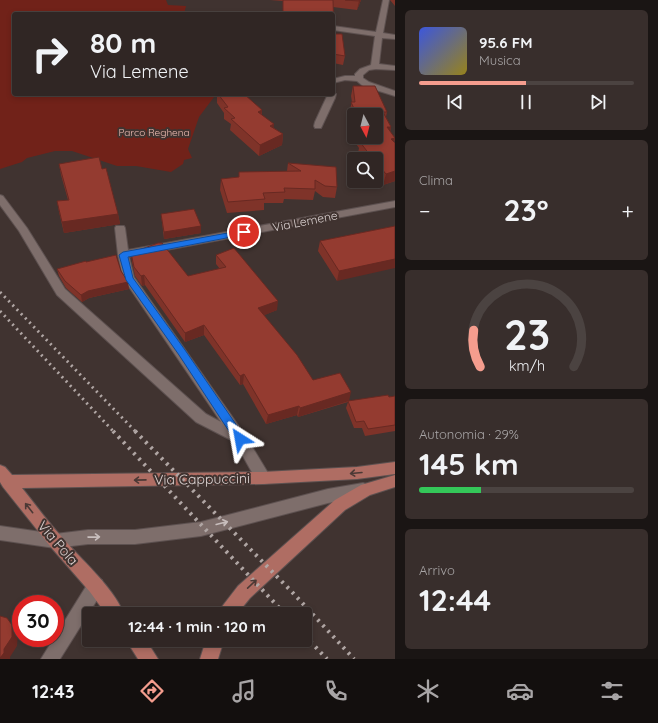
<!DOCTYPE html>
<html lang="it">
<head>
<meta charset="utf-8">
<style>
	body { margin:0; font-family:Quicksand,sans-serif; background:#382e2c; color:#f1f3f6; height:100vh; display:flex; flex-direction:column; font-size:15px; white-space:nowrap }
	* { box-sizing:border-box; margin:0 }
	p { font-size:13px; color:#a8a5a6 }
	.icon { flex:none; width:22px; height:22px; fill:none; stroke:currentColor; stroke-width:2; stroke-linecap:round; stroke-linejoin:round }
	.map { position:relative; flex:1; overflow:hidden }
	.panel { display:flex; flex-direction:column; gap:10px; padding:10px; background:#1a1514; width:263px }
	.panel>* { flex:none }
	.top-card { position:absolute; left:12px; top:12px; width:323px; height:84px; border-radius:4px; box-shadow:0 2px 6px #0003,0 0 0 1px #4b4341; background:#302624; color:#f1f3f6; overflow:hidden }
	.needle { width:26px; rotate:173deg }
	.tools { position:absolute; left:347px; top:108px; display:grid; gap:8px }
	.tools a { display:grid; place-items:center; width:36px; height:36px; border-radius:4px; background:#302624; box-shadow:0 2px 6px #0003,0 0 0 1px #4b4341; font-size:20px }
	.speed { position:absolute; left:12px; top:595px; display:flex; gap:8px; font-size:20px; font-weight:700; text-align:center }
	.speed>* { display:grid; place-content:center; width:52px; height:52px; border-radius:50%; background:#302624; box-shadow:0 2px 6px #0003,0 0 0 1px #4b4341; line-height:1 }
	.speed .limit { border:6px solid #d22; background:#fff; color:#111 }
	.pin { position:absolute; display:grid; place-items:center; width:34px; height:34px; color:#fff; margin:-17px; border:2px solid #fff; border-radius:50%; box-shadow:0 1px 4px #0007 }
	.me { position:absolute; width:44px; margin:-22px; rotate:326deg; stroke-linejoin:round; filter:drop-shadow(0 0 3px #0008) }
	.turn { display:flex; align-items:center; gap:14px; height:84px; padding:0 12px; font-size:18px }
	.turn .icon { width:52px; height:52px; stroke-width:2.5 }
	.turn b { display:block; font-size:28px; line-height:34px }
	.big { font-size:30px; font-weight:800; line-height:1.1 }
	.panel .widget { flex:1; display:flex; flex-direction:column; justify-content:center; gap:6px; min-width:0; padding:0 14px; border-radius:6px; background:#382e2c }
	.panel .dial { align-items:center; gap:0 }
	.dial svg { height:104px; overflow:visible; fill:none; stroke:#4b4341; stroke-width:7; stroke-linecap:round; text-anchor:middle }
	.dial text { fill:#f1f3f6; stroke:none }
	.song { display:flex; align-items:center; gap:12px }
	.cover { width:48px; height:48px; border-radius:6px; background:linear-gradient(135deg,hsl(230 70% 55%),hsl(50 70% 35%)) }
	.played { height:4px; border-radius:2px; background:linear-gradient(90deg,#f59d8e 50%,#4b4341 50%) }
	.keys { display:flex; justify-content:space-around; direction:ltr }
	.heat { display:flex; justify-content:space-between; align-items:center; font-size:22px; direction:ltr }
	.charge { height:6px; border-radius:3px; background:linear-gradient(90deg,#34c759 29%,#4b4341 0) }
	.trip { position:absolute; left:82px; top:607px; width:230px; height:40px; border-radius:4px; background:#302624; box-shadow:0 2px 6px #0003,0 0 0 1px #4b4341; font-weight:800; line-height:40px; text-align:center }
	.tabs { display:flex; height:64px; justify-content:space-around; align-items:center; background:#130f0e; color:#a8a5a6 }
	.tabs .icon { width:28px; height:28px }
	.tabs .selected { color:#f59d8e }
	.tabs b { font-size:18px; color:#f1f3f6 }
	main { display:flex; flex:1; min-height:0 }
	.map>svg:first-child { display:block }
	.green { fill:#712219 }
	.lines { fill:none; stroke-linecap:round; stroke-linejoin:round }
	.minor-casing { stroke:#5d5150; stroke-width:2 }
	.major-casing { stroke:#5d5150; stroke-width:2 }
	.minor { fill:#7e6e6b; fill-rule:evenodd }
	.major { fill:#af6d63; fill-rule:evenodd }
	.rail-far1 { stroke:#b0a6a4; stroke-width:3; stroke-dasharray:2 4; stroke-linecap:butt }
	.rail { stroke:#b0a6a4; stroke-width:4; stroke-dasharray:2.5 5; stroke-linecap:butt }
	.wall { fill:#7f3329 }
	.shaded-wall { fill:#682922 }
	.building { fill:#943b30; stroke:#682922 }
	.oneway { stroke:#4b3935 }
	.oneway2 { stroke:#c8bebd }
	.route { fill:#1a73e8; stroke:#114b97 }
	.labels { text-anchor:middle; dominant-baseline:central; stroke-width:4; stroke-linejoin:round; paint-order:stroke }
	.far-park-label { font-size:10px; fill:#f0bdb4; stroke:#403330 }
	.street-label { font-size:12px; fill:#dbd2d1; stroke:#403330 }
	.near-street-label { font-size:14px; fill:#dbd2d1; stroke:#403330 }
</style>
</head>
<body>
<main>
<div class="map">
<svg width="395" height="659" viewBox="0 0 395 659">
	<rect width="100%" height="100%" fill="#403330"/>
	<path class="green" d="M0,0H166L168,5L186,6L184,14H14V94H213L214,97L199,117L188,149L192,158L184,160L183,164L171,172L136,166H117L72,151H55L27,158L22,162L0,169Z"/>
	<g class="lines">
		<g class="minor-casing">
			<path id="minor" d="M383,0H389L383,33L395,35V39L382,38L379,64L395,66V70L376,69L369,70L363,75V78L369,82L395,91V96L363,86L357,81L345,80L333,83V79L345,76H355V74L360,69L371,65L375,36L333,30V26L376,32Z
				M333,92L336,94L335,98L322,126L321,128H315L314,126L315,122L328,94H333Z
				M0,195L3,196L27,228L65,289L206,414L221,422L123,278L118,255L115,228L116,226H124L125,228L128,250L395,201V207L129,257L134,277L245,435L268,473L270,478L268,483L263,484L258,483L235,442L196,422L57,295L19,231L0,205Z
				M363,483L368,485L370,490L368,495L363,497L328,503L201,536L135,544H88L55,548L0,540V526L55,534L88,530H135L201,522L328,489Z
				M96,578L102,580L104,586L102,592L60,659H41L90,580Z"/>
		</g>
		<g class="major-casing">
			<path id="major" d="M395,462V474L357,479L263,484L22,488C35,504 47,521 61,536C81,560 112,585 124,614H106L90,592L50,546L3,487L0,482V465L5,467L12,475L263,472L357,467Z
				M395,475V487L370,495L345,510L250,598L237,614H219L221,608L238,586L335,500L361,485Z
				M126,640H146L158,659H138Z
				M206,640H224L218,659H200Z"/>
		</g>
		<use href="#minor" class="minor"/>
		<use href="#major" class="major"/>
		<path class="rail-far1" d="M0,292L136,432
			M0,311L114,432"/>
		<path class="rail" d="M113,431L285,614
			M135,431L294,594L354,659
			M305,636L327,659"/>
	</g>
	<path class="wall" d="M270,0H361L357,10L333,7L334,34L345,56L343,65L333,63V14H283V1Z
		M390,0H395V6Z
		M353,86L387,112L386,117L391,127L390,132L395,138L394,142L395,143V181L383,185L376,176V159H363L358,153L359,148L354,141L355,137H376L354,115V133L349,123L351,116L349,112L352,102L351,96Z
		M217,94H244L262,110V115L274,128L283,134L282,145L259,156L230,130L231,124L224,119V113L217,103Z
		M288,163L337,187L335,198L323,197L315,191L313,200L284,199L283,203H264V210L227,213L220,190L221,179L287,171Z
		M59,164L102,169L118,214L120,224L64,233L59,212L57,201L68,200L61,175Z
		M161,214L201,233L164,239Z
		M395,226L337,281L318,251L320,241Z
		M131,253L188,276L220,269L216,264V255L277,310L264,315L313,380L349,401L395,396V431L365,436L362,428H354L346,408L348,402L298,417L297,415L266,424L243,384L240,385L204,335L185,342L145,285L142,286L135,276L132,262Z
		M86,262L121,271L129,289L89,298L82,302L66,288L59,276L57,269Z"/>
	<path class="shaded-wall" d="M359,0H361L357,10L359,1Z
		M262,110L261,121L258,112Z
		M274,124L273,135L270,126Z
		M387,127H391L389,137Z
		M283,134L282,145L259,156L260,145Z
		M395,138L392,148L391,139Z
		M395,171V181L383,185L386,174Z
		M118,214L120,224L64,233L62,222Z
		M201,226V233L164,239V232Z
		M395,259V268L337,281L339,271Z
		M144,275L145,285L142,286L141,276Z
		M128,282L129,289L89,298L82,302L81,295L88,291Z
		M278,301L277,310L258,318V308Z
		M204,325V335L185,342V333Z
		M244,374L243,384L240,385V376Z
		M351,392L349,401L298,417L300,408Z
		M299,406L297,415L266,424L268,415Z
		M12,625L18,634L17,646L10,657V659H0Z"/>
	<path class="building" d="M283,0H333L334,34H342L345,56L333,54V14H283Z
		M345,0H359V1Z
		M353,86H375L387,112H383L391,127H387L395,138L391,139L395,143V171L386,174L376,162V159H373L360,142L365,141L361,137H376V115H354V118L351,113H356L351,102H355Z
		M218,94H244L262,110L258,112L274,124L270,126L283,134L260,145L231,119L235,118L224,108L228,107Z
		M99,157L102,169L106,168L118,214L62,222L57,201L69,200L59,164Z
		M288,163L336,167L337,187L325,186L315,180V189L284,188L285,192L263,193L265,199L228,202L221,179L239,177V172L301,171Z
		M194,209L201,226L164,232L161,214Z
		M395,226V259L339,271L320,241Z
		M158,243H162L188,276L226,267L216,255L234,248L278,301L258,308L297,355L313,380L340,373L351,392L300,408L299,406L268,415L244,374L240,376L204,325L185,333L144,275L141,276L134,267L131,253Z
		M116,255L121,271L128,282L88,291L81,295L65,281L57,269L86,261V262Z
		M388,395L389,397L395,396V425L368,429L364,421L356,422L348,401Z
		M0,616L7,618L12,625V637L4,649V653L0,658Z"/>
	<defs><path id="oneway-shaft" d="M-6 0H5M1.5-3L5.5 0L1.5 3" fill="none" stroke-width="1.6" stroke-linecap="round" stroke-linejoin="round"/></defs>
	<g class="oneway">
		<use href="#oneway-shaft" transform="translate(356 473) rotate(175)"/>
		<use href="#oneway-shaft" transform="translate(140 480) rotate(179)"/>
		<use href="#oneway-shaft" transform="translate(29 508) rotate(-128)"/>
		<use href="#oneway-shaft" transform="translate(252 584) rotate(-43)"/>
	</g>
	<g class="oneway2">
		<use href="#oneway-shaft" transform="translate(222 523) rotate(-14)"/>
		<use href="#oneway-shaft" transform="translate(94 537) rotate(-1)"/>
	</g>
	<path class="route" d="M244,230L247,231V234L128,257L133,278L185,350L244,436L245,439L244,442L240,443L236,442L179,355L126,280L119,255L123,252Z"/>
	<g class="labels">
		<g class="far-park-label">
			<text x="154" y="132">Parco Reghena</text>
		</g>
		<g class="street-label">
			<text transform="translate(305 221) rotate(-11)">Via Lemene</text>
		</g>
		<g class="near-street-label">
			<text transform="translate(202 479) rotate(-1)">Via Cappuccini</text>
			<text transform="translate(58 543) rotate(49)">Via Pola</text>
		</g>
	</g>
</svg>
<div class="tools">
<a><svg class="needle" viewBox="-14 -14 28 28"><path d="M0-13l5 13h-10z" fill="#e53935"/><path d="M0 13l5-13h-10z" fill="#a8a5a6"/></svg></a>
<a><svg class="icon" aria-label="search" viewBox="0 0 24 24"><circle cx="10" cy="10" r="6"/><path d="M15 15l6 6"/></svg></a>
</div>
<div class="speed"><div class="limit">30</div></div>
<div class="pin" style="left:244px;top:232px;background:#d93025"><svg class="icon" aria-label="arrive" viewBox="0 0 24 24"><path d="M6 21V4h12l-3 4 3 4H6"/></svg></div>
<svg class="me" style="left:240px;top:439px" viewBox="-20 -20 40 40"><path d="M0-17L14 15 0 8-14 15z" fill="#1a73e8" stroke="#fff" stroke-width="4"/></svg>
<div class="trip">12:44 · 1 min · 120 m</div>
<div class="top-card">
<div class="turn"><svg class="icon" aria-label="right" viewBox="0 0 24 24"><path d="M7 20v-9h11M14 6l5 5-5 5"/></svg><div><b>80 m</b>Via Lemene</div></div>
</div>
</div>
<section class="panel">
<div class="widget">
<div class="song"><i class="cover"></i><div><b>95.6 FM</b><p>Musica</p></div></div>
<div class="played"></div>
<div class="keys"><svg class="icon" aria-label="previous" viewBox="0 0 24 24"><path d="M18 5L8 12l10 7zM5 5v14"/></svg><svg class="icon" aria-label="pause" viewBox="0 0 24 24"><path d="M8 5v14M16 5v14"/></svg><svg class="icon" aria-label="next" viewBox="0 0 24 24"><path d="M6 5l10 7-10 7zM19 5v14"/></svg></div>
</div>
<div class="widget"><p>Clima</p>
<div class="heat"><a>−</a><b class="big">23°</b><a>+</a></div>
</div>
<div class="widget dial"><svg viewBox="0 0 100 80">
<path d="M14 69A42 42 0 1 1 86 69"/>
<path d="M14 69A42 42 0 0 1 9 41" stroke="#f59d8e"/>
<text x="50" y="56" font-size="32" font-weight="700">23</text>
<text x="50" y="72" font-size="11">km/h</text>
</svg></div>
<div class="widget"><p>Autonomia · 29%</p><b class="big">145 km</b><div class="charge"></div></div>
<div class="widget"><p>Arrivo</p><b class="big">12:44</b></div>
</section>
</main>
<nav class="tabs">
<b>12:43</b>
<svg class="icon selected" aria-label="directions" viewBox="0 0 24 24"><path d="M12 3l9 9-9 9-9-9zM9 14v-3h6M13 9l2 2-2 2"/></svg>
<svg class="icon" aria-label="music" viewBox="0 0 24 24"><path d="M9 18V5l10-2v13"/><circle cx="6" cy="18" r="3"/><circle cx="16" cy="16" r="3"/></svg>
<svg class="icon" aria-label="phone" viewBox="0 0 24 24"><path d="M5 4h4l2 5-3 2q2 4 5 5l2-3 5 2v4C11 20 4 13 5 4z"/></svg>
<svg class="icon" aria-label="climate" viewBox="0 0 24 24"><path d="M12 3v18M4 7l16 10M4 17L20 7"/></svg>
<svg class="icon" aria-label="car" viewBox="0 0 24 24"><path d="M5 17H2v-5l4-1 3-4h7l3 4 3 1v5h-3M9 17h6M6 11h13"/><circle cx="7" cy="17" r="2"/><circle cx="17" cy="17" r="2"/></svg>
<svg class="icon" aria-label="filters" viewBox="0 0 24 24"><path d="M4 7h16M4 17h16"/><circle cx="9" cy="7" r="2"/><circle cx="15" cy="17" r="2"/></svg>
</nav>
</body>
</html>
